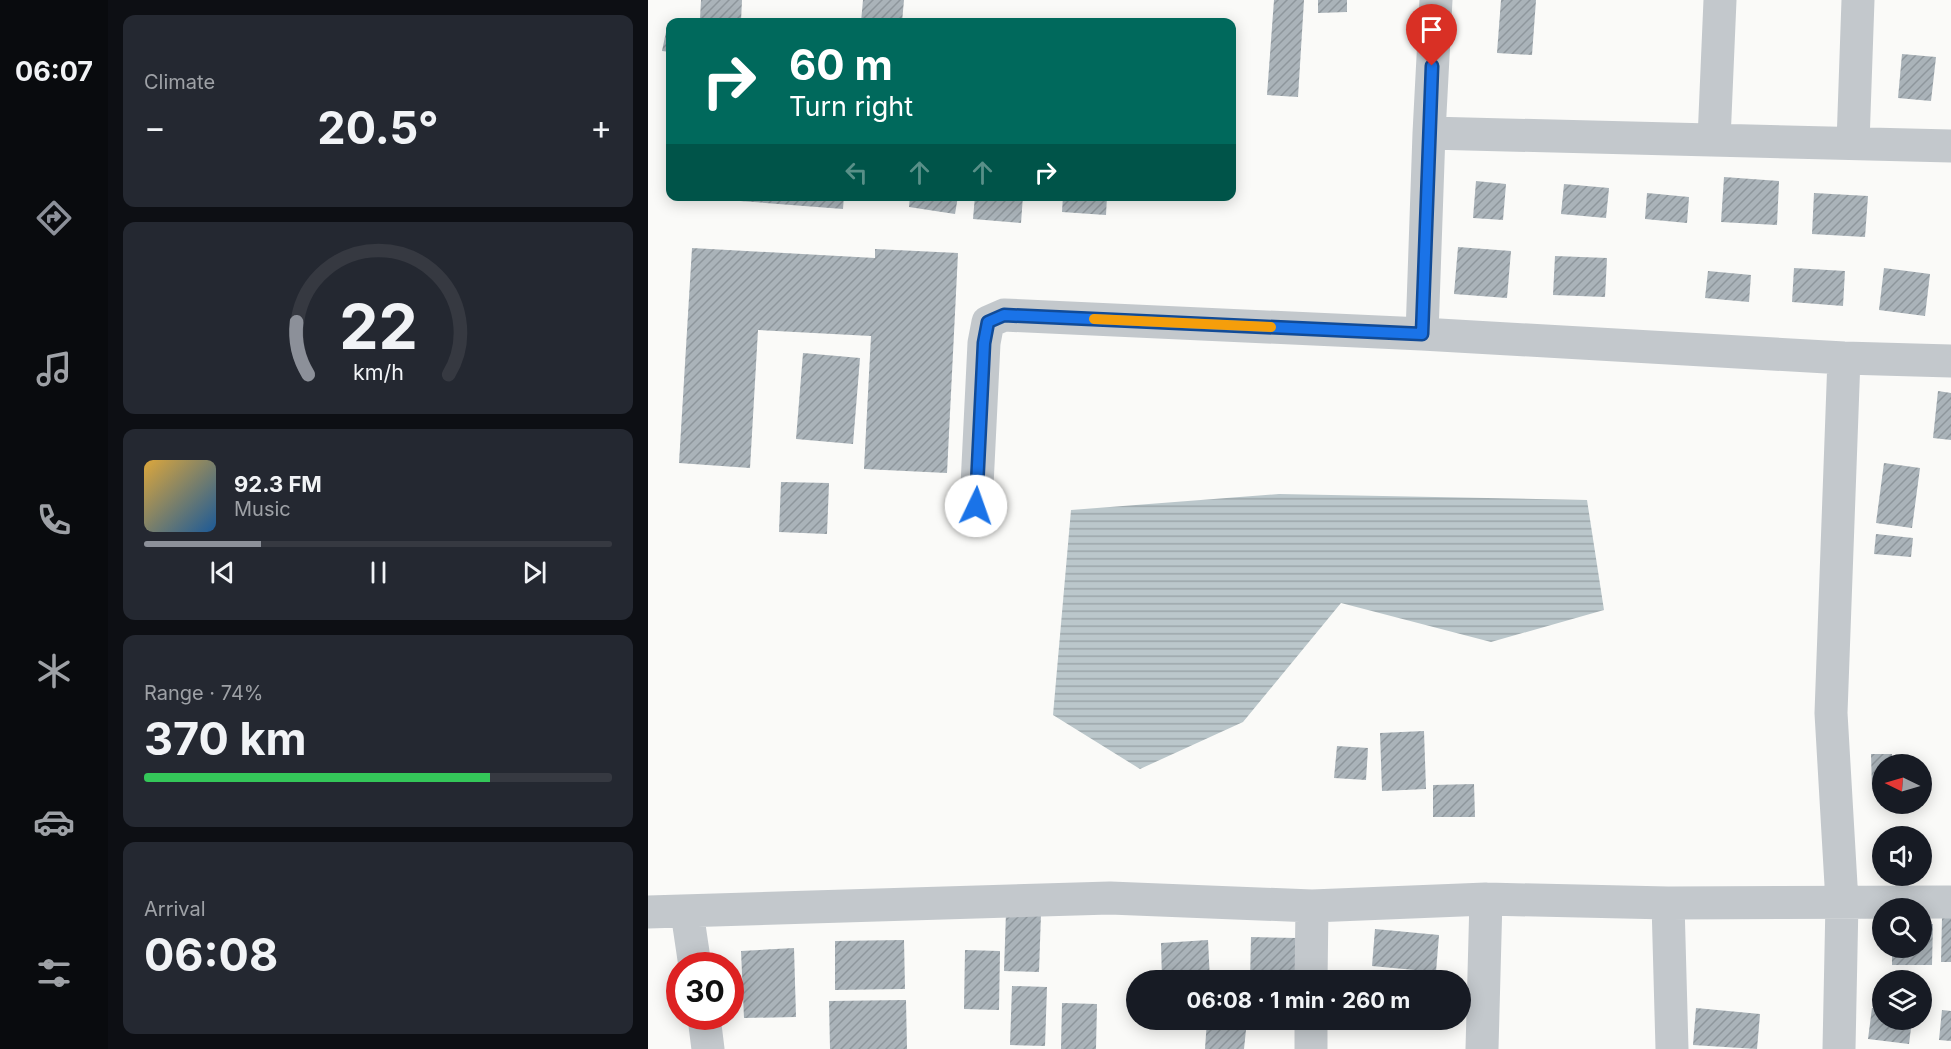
<!DOCTYPE html>
<html lang="en">
<head>
<meta charset="utf-8">
<style>
	body { margin:0; font-family:Inter,sans-serif; background:#242831; color:#f1f3f6; height:100vh; display:flex; flex-direction:column; font-size:22px; white-space:nowrap }
	* { box-sizing:border-box; margin:0 }
	p { font-size:20px; color:#9ea1a6 }
	.icon { flex:none; width:33px; height:33px; fill:none; stroke:currentColor; stroke-width:2; stroke-linecap:round; stroke-linejoin:round }
	.map { position:relative; flex:1; overflow:hidden }
	.details { display:flex; flex-direction:column; gap:15px; padding:15px; background:#0d0f14; width:540px }
	.details>* { flex:none }
	.banner { position:absolute; left:18px; top:18px; width:570px; height:183px; border-radius:12px; box-shadow:0 3px 15px #0003; background:#00695c; color:#fff; overflow:hidden }
	.needle { width:39px; rotate:275deg }
	.controls { position:absolute; left:1224px; top:754px; display:grid; gap:12px }
	.controls a { display:grid; place-items:center; width:60px; height:60px; border-radius:50%; background:#171b24; box-shadow:0 3px 15px #0003; font-size:30px }
	.speed { position:absolute; left:18px; top:952px; display:flex; gap:12px; font-size:30px; font-weight:700; text-align:center }
	.speed>* { display:grid; place-content:center; width:78px; height:78px; border-radius:50%; background:#171b24; box-shadow:0 3px 15px #0003; line-height:1 }
	.speed .limit { border:9px solid #d22; background:#fff; color:#111 }
	.pin { position:absolute; display:grid; place-items:center; width:51px; height:51px; color:#fff; margin:-62px -26px; border-radius:50% 50% 50% 0; rotate:-45deg; box-shadow:0 0 6px #0007 }
	.pin .icon { rotate:45deg }
	.me { position:absolute; width:66px; margin:-33px; rotate:3deg; stroke-linejoin:round; filter:drop-shadow(0 0 4px #0008) }
	.turn { display:flex; align-items:center; gap:21px; height:126px; padding:0 24px; font-size:27px }
	.turn .icon { width:78px; height:78px; stroke-width:2.5 }
	.turn b { display:block; font-size:42px; line-height:51px }
	.lanes { display:flex; align-items:center; height:57px; padding:0 24px; background:#0003; justify-content:center; gap:30px; direction:ltr }
	.lanes .off { opacity:.35 }
	.big { font-size:45px; font-weight:700; line-height:1.1 }
	.details .tile { flex:1; display:flex; flex-direction:column; justify-content:center; gap:9px; min-width:0; padding:0 21px; border-radius:12px; background:#242831 }
	.details .dial { align-items:center; gap:0 }
	.dial svg { height:156px; overflow:visible; fill:none; stroke:#363941; stroke-width:7; stroke-linecap:round; text-anchor:middle }
	.dial text { fill:#f1f3f6; stroke:none }
	.song { display:flex; align-items:center; gap:18px }
	.cover { width:72px; height:72px; border-radius:9px; background:linear-gradient(135deg,hsl(40 70% 55%),hsl(210 70% 35%)) }
	.played { height:6px; border-radius:3px; background:linear-gradient(90deg,#8c9099 25%,#363941 25%) }
	.keys { display:flex; justify-content:space-around; direction:ltr }
	.heat { display:flex; justify-content:space-between; align-items:center; font-size:33px; direction:ltr }
	.charge { height:9px; border-radius:4px; background:linear-gradient(90deg,#34c759 74%,#363941 0) }
	.trip { position:absolute; left:478px; top:970px; width:345px; height:60px; border-radius:30px; background:#171b24; box-shadow:0 3px 15px #0003; font-weight:700; line-height:60px; text-align:center }
	main { display:flex; flex:1; min-height:0 }
	.tabs { display:flex; flex-direction:column; width:108px; justify-content:space-around; align-items:center; background:#090b0e; color:#9ea1a6 }
	.tabs .icon { width:42px; height:42px }
	.tabs .current { color:#8c9099 }
	.tabs b { font-size:27px; color:#f1f3f6 }
	.map>svg:first-child { display:block }
	.water { fill:url(#water-rules) }
	.building { fill:url(#building-hatch) }
	.lines { fill:none; stroke-linecap:round; stroke-linejoin:round }
	.minor { stroke:#c3c8cc; stroke-width:33 }
	.route-casing { stroke:#114b97; stroke-width:15 }
	.route { stroke:#1a73e8; stroke-width:10 }
	.slow { stroke:#f59e0b; stroke-width:10 }
</style>
</head>
<body>
<main>
<nav class="tabs">
<b>06:07</b>
<svg class="icon current" aria-label="directions" viewBox="0 0 24 24"><path d="M12 3l9 9-9 9-9-9zM9 14v-3h6M13 9l2 2-2 2"/></svg>
<svg class="icon" aria-label="music" viewBox="0 0 24 24"><path d="M9 18V5l10-2v13"/><circle cx="6" cy="18" r="3"/><circle cx="16" cy="16" r="3"/></svg>
<svg class="icon" aria-label="phone" viewBox="0 0 24 24"><path d="M5 4h4l2 5-3 2q2 4 5 5l2-3 5 2v4C11 20 4 13 5 4z"/></svg>
<svg class="icon" aria-label="climate" viewBox="0 0 24 24"><path d="M12 3v18M4 7l16 10M4 17L20 7"/></svg>
<svg class="icon" aria-label="car" viewBox="0 0 24 24"><path d="M5 17H2v-5l4-1 3-4h7l3 4 3 1v5h-3M9 17h6M6 11h13"/><circle cx="7" cy="17" r="2"/><circle cx="17" cy="17" r="2"/></svg>
<svg class="icon" aria-label="filters" viewBox="0 0 24 24"><path d="M4 7h16M4 17h16"/><circle cx="9" cy="7" r="2"/><circle cx="15" cy="17" r="2"/></svg>
</nav>
<section class="details">
<div class="tile"><p>Climate</p>
<div class="heat"><a>−</a><b class="big">20.5°</b><a>+</a></div>
</div>
<div class="tile dial"><svg viewBox="0 0 100 80">
<path d="M14 69A42 42 0 1 1 86 69"/>
<path d="M14 69A42 42 0 0 1 8 42" stroke="#8c9099"/>
<text x="50" y="56" font-size="32" font-weight="700">22</text>
<text x="50" y="72" font-size="11">km/h</text>
</svg></div>
<div class="tile">
<div class="song"><i class="cover"></i><div><b>92.3 FM</b><p>Music</p></div></div>
<div class="played"></div>
<div class="keys"><svg class="icon" aria-label="previous" viewBox="0 0 24 24"><path d="M18 5L8 12l10 7zM5 5v14"/></svg><svg class="icon" aria-label="pause" viewBox="0 0 24 24"><path d="M8 5v14M16 5v14"/></svg><svg class="icon" aria-label="next" viewBox="0 0 24 24"><path d="M6 5l10 7-10 7zM19 5v14"/></svg></div>
</div>
<div class="tile"><p>Range · 74%</p><b class="big">370 km</b><div class="charge"></div></div>
<div class="tile"><p>Arrival</p><b class="big">06:08</b></div>
</section>
<div class="map">
<svg width="1303" height="1049" viewBox="0 0 1303 1049">
	<defs>
		<pattern id="water-rules" width="6" height="5" patternUnits="userSpaceOnUse" patternTransform="scale(1.5)"><rect width="6" height="5" fill="#bbc7cb"/><path d="M0 2.5h6" fill="none" stroke="#9ca6aa"/></pattern>
		<pattern id="building-hatch" width="6" height="6" patternUnits="userSpaceOnUse" patternTransform="scale(1.5)"><rect width="6" height="6" fill="#aab3b9"/><path d="M-1 1l2-2M0 6l6-6M5 7l2-2" fill="none" stroke="#8e969c"/></pattern>
	</defs>
	<rect width="100%" height="100%" fill="#fafaf8"/>
	<path class="water" d="M631,494L939,500L956,610L843,642L693,603L595,722L492,769L405,715L423,510Z"/>
	<path class="building" d="M53,0H94L93,21L52,19Z
		M215,0H256L254,22H213Z
		M626,0H656L650,97L619,95Z
		M670,0H699V12L670,13Z
		M853,0H888L884,55L849,53Z
		M18,32L22,33V52L14,51Z
		M1254,54L1288,57L1283,101L1250,98Z
		M1076,177L1131,181L1129,225L1073,222Z
		M828,181L858,184L855,220L825,218Z
		M916,184L961,188L958,218L913,214Z
		M999,193L1041,197L1039,223L997,219Z
		M1166,193L1220,196L1217,237L1164,234Z
		M92,196H196L195,209L92,201Z
		M262,196H310L307,214L261,207Z
		M327,196H375L373,223L325,219Z
		M415,196H459L458,215L414,212Z
		M810,247L863,251L859,298L806,294Z
		M44,248L227,258V249L310,253L299,473L216,469L223,336L110,330L102,468L31,463Z
		M907,256L959,258L957,297L905,295Z
		M1146,268L1197,271L1195,306L1144,302Z
		M1236,268L1282,274L1277,316L1231,310Z
		M1060,271L1103,275L1101,302L1057,298Z
		M155,353L212,358L205,444L148,439Z
		M1290,391L1303,393V440L1285,438Z
		M1236,463L1272,468L1264,528L1228,523Z
		M133,482L181,483L179,534L131,532Z
		M1228,534L1265,538L1263,557L1226,554Z
		M776,731L778,789L734,791L732,733Z
		M689,746L720,748L718,780L686,778Z
		M1223,754H1244L1245,765H1234V789H1224Z
		M826,784L827,817H785V785Z
		M358,912L393,913L391,972L356,971Z
		M1294,917H1303V962H1293Z
		M1274,924H1285L1284,965H1244V948H1274Z
		M727,929L791,935L788,972L724,966Z
		M603,937L649,938V981H602Z
		M256,940L257,989L187,990V941Z
		M560,940L562,981H514L513,943Z
		M146,948L148,1017L96,1018L93,951Z
		M317,950L352,951L351,1010L316,1009Z
		M364,986L399,987L397,1046L362,1045Z
		M258,1000L259,1049H182L181,1001Z
		M414,1003L449,1004L448,1049H413Z
		M1048,1008L1112,1014L1109,1049L1045,1045Z
		M1224,1008L1234,1010V1020H1264L1261,1044L1220,1039Z
		M1294,1010L1303,1011V1041L1291,1040Z
		M559,1020H599L596,1049H557Z"/>
	<g class="lines">
		<path class="minor" d="M781,133L1303,146
			M1066,140L1072,0
			M1205,143L1210,0
			M774,334L781,133L788,0
			M328,506L336,343L340,322L356,315L774,334L1196,358L1303,361
			M1020,903L1024,1049
			M0,912L462,898L664,906L838,899L1020,903L1303,902
			M39,912L47,966
			M663,981L664,906
			M56,1017L60,1049
			M663,1049V1020
			M834,1049L838,899
			M1191,1049L1194,902L1183,713L1196,358"/>
	</g>
	<g class="lines">
		<g class="route-casing">
			<path id="route" d="M328,506L336,343L340,322L356,315L774,334L784,66"/>
		</g>
		<use href="#route" class="route"/>
		<path class="slow" d="M446,319L623,327"/>
	</g>
</svg>
<div class="controls">
<a><svg class="needle" viewBox="-14 -14 28 28"><path d="M0-13l5 13h-10z" fill="#e53935"/><path d="M0 13l5-13h-10z" fill="#9ea1a6"/></svg></a>
<a><svg class="icon" aria-label="sound" viewBox="0 0 24 24"><path d="M4 9h4l5-4v14l-5-4H4zM17 9q2 3 0 6"/></svg></a>
<a><svg class="icon" aria-label="search" viewBox="0 0 24 24"><circle cx="10" cy="10" r="6"/><path d="M15 15l6 6"/></svg></a>
<a><svg class="icon" aria-label="layers" viewBox="0 0 24 24"><path d="M12 4l9 5-9 5-9-5zM3 14l9 5 9-5"/></svg></a>
</div>
<div class="speed"><div class="limit">30</div></div>
<div class="pin" style="left:784px;top:66px;background:#d93025"><svg class="icon" aria-label="arrive" viewBox="0 0 24 24"><path d="M6 21V4h12l-3 4 3 4H6"/></svg></div>
<svg class="me" style="left:328px;top:506px" viewBox="-20 -20 40 40"><circle r="19" fill="#fff"/><path d="M0-13L10 11 0 6-10 11z" fill="#1a73e8"/></svg>
<div class="trip">06:08 · 1 min · 260 m</div>
<div class="banner">
<div class="turn"><svg class="icon" aria-label="right" viewBox="0 0 24 24"><path d="M7 20v-9h11M14 6l5 5-5 5"/></svg><div><b>60 m</b>Turn right</div></div>
<div class="lanes"><svg class="icon off" aria-label="left" viewBox="0 0 24 24"><path d="M17 20v-9H6M10 6l-5 5 5 5"/></svg><svg class="icon off" aria-label="ahead" viewBox="0 0 24 24"><path d="M12 20V5M6 11l6-6 6 6"/></svg><svg class="icon off" aria-label="ahead" viewBox="0 0 24 24"><path d="M12 20V5M6 11l6-6 6 6"/></svg><svg class="icon" aria-label="right" viewBox="0 0 24 24"><path d="M7 20v-9h11M14 6l5 5-5 5"/></svg></div>
</div>
</div>
</main>
</body>
</html>
